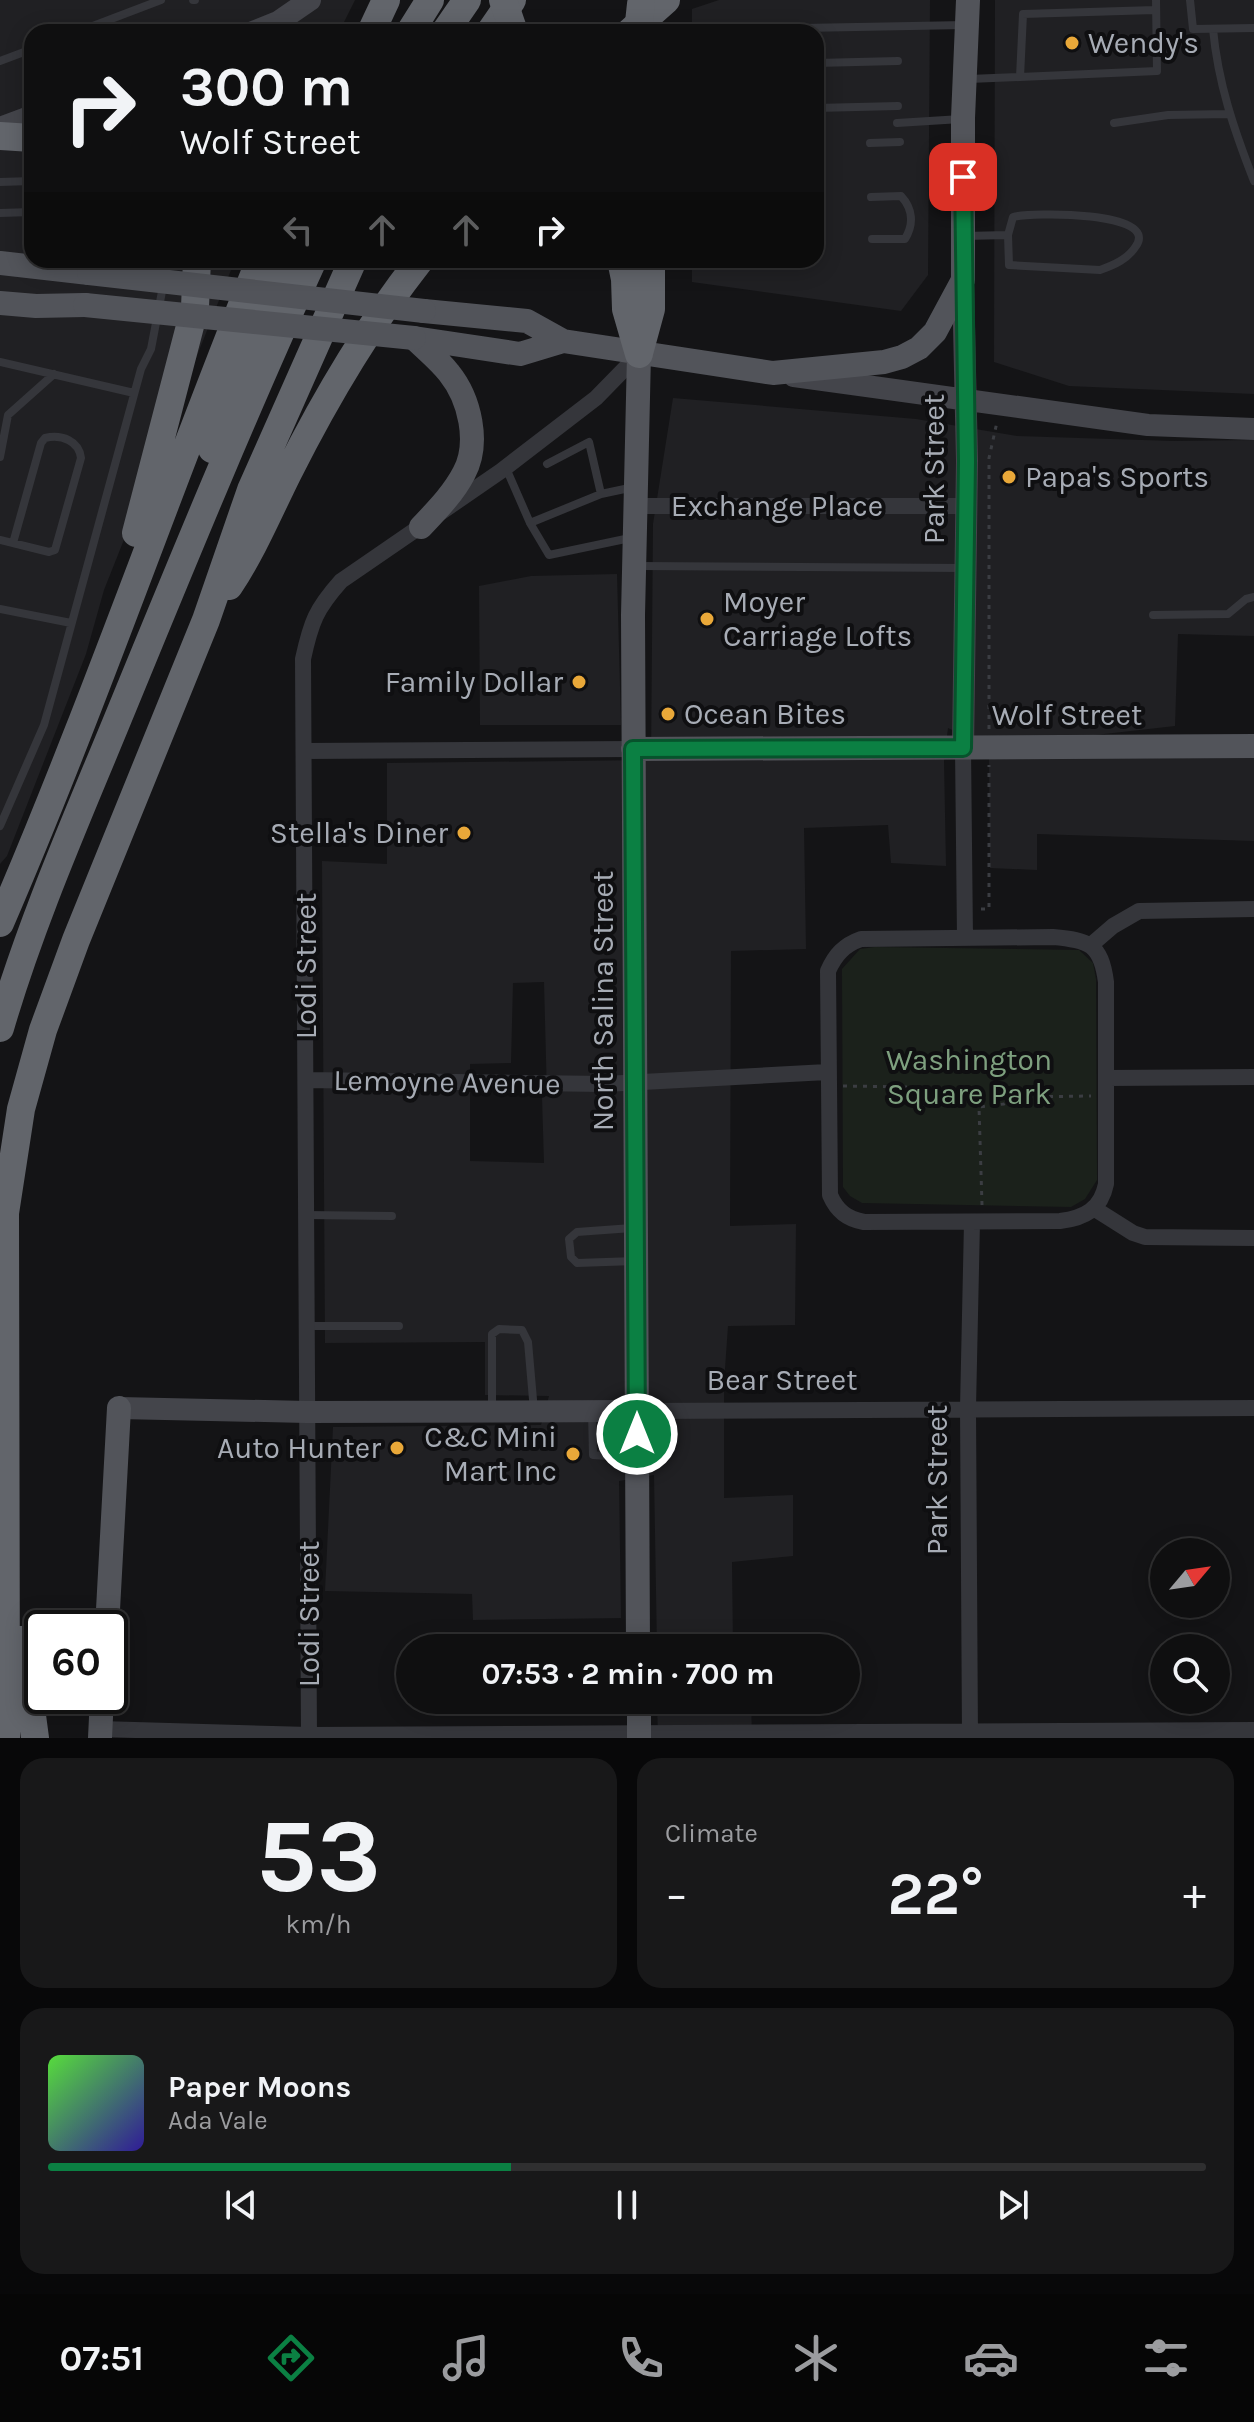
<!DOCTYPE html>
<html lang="en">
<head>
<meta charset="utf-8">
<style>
	body { margin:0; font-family:Karla,sans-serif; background:#181819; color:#f1f3f6; height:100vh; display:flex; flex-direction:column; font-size:30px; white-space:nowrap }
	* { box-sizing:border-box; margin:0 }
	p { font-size:26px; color:#9b9c9f }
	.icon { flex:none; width:44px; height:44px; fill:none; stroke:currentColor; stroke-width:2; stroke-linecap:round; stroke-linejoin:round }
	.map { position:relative; height:1738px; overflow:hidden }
	.panel { display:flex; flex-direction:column; gap:20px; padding:20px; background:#080809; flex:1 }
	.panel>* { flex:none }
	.banner { position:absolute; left:24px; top:24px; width:800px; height:244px; border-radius:24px; box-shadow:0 4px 20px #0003,0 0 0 2px #2f2f30; background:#0f0f10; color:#f1f3f6; overflow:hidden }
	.needle { width:52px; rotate:61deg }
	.buttons { position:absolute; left:1150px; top:1538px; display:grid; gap:16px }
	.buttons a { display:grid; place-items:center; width:80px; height:80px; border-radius:50%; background:#0f0f10; box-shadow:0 4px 20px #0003,0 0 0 2px #2f2f30; font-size:40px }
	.speed { position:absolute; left:24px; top:1610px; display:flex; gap:16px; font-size:40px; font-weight:700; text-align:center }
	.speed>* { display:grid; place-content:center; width:104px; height:104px; border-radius:50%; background:#0f0f10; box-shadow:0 4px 20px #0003,0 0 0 2px #2f2f30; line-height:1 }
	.speed .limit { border:4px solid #111; border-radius:12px; background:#fff; color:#111 }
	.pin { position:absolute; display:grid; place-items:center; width:68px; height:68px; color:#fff; margin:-34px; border-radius:16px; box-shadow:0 4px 12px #0006 }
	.me { position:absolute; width:88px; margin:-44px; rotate:0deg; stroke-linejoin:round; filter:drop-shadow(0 0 6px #0008) }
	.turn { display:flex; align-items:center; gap:28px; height:168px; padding:0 24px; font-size:36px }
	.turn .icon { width:104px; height:104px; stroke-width:2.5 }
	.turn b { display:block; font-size:56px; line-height:68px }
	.lanes { display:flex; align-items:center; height:76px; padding:0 24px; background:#0003; justify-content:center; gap:40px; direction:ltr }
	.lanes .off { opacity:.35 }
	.big { font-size:60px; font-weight:700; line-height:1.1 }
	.panel .tile { flex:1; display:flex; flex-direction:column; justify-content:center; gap:12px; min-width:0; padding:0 28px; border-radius:24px; background:#181819 }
	.panel .dial { align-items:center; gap:0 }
	.dial b { font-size:104px; line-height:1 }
	.song { display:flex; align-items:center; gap:24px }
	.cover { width:96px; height:96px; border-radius:12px; background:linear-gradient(135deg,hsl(110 70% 55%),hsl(250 70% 35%)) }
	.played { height:8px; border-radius:4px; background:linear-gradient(90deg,#0b8043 40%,#2f2f30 40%) }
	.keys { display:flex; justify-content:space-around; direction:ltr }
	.heat { display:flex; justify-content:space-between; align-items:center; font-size:44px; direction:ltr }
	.panel .tiles { flex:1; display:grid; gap:20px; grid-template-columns:1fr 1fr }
	.tile:last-child { grid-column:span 2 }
	.trip { position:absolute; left:396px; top:1634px; width:464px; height:80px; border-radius:40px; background:#0f0f10; box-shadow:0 4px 20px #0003,0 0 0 2px #2f2f30; font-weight:700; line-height:80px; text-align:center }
	.tab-bar { display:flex; height:128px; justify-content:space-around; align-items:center; background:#060606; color:#9b9c9f }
	.tab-bar .icon { width:56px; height:56px }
	.tab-bar .current { color:#0b8043 }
	.tab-bar b { font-size:36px; color:#f1f3f6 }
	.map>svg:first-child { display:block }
	.built { fill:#202023; fill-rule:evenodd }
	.green { fill:#1b211b }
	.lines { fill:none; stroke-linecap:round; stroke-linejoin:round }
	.path { stroke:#3b3d42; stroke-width:3; stroke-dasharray:4 6; stroke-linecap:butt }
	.lane { stroke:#35363b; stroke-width:8 }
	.street { stroke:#35363b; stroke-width:16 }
	.secondary { stroke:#44454b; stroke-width:22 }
	.primary { stroke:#52545a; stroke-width:24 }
	.highway { stroke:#62656b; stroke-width:28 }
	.primary-bridge { stroke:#52545a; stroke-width:24 }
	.highway-bridge { stroke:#62656b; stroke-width:28 }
	.route-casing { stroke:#07532c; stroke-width:20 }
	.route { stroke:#0b8043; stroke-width:14 }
	.poi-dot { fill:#e9a839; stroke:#0f0f11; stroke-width:3 }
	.labels { text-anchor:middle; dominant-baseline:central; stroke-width:8; stroke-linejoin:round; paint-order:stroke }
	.poi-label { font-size:30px; fill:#a7acb5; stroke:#0f0f11; text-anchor:start }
	.street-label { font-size:30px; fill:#a7acb5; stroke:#0f0f11 }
	.park-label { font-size:30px; fill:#7ea07f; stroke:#0f0f11 }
</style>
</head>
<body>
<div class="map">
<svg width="1254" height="1738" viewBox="0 0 1254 1738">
	<rect width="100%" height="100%" fill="#141416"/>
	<path class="built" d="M0,0H355L339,32H32V260H235L104,590L86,654L7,856L0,864Z
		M719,0H930L928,275L901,311L692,282V260H816V32H692V9Z
		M995,0H1254V394L1069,386L994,362Z
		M673,398L916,419L1017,436L1173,441L1254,440V636L1178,634L1175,726L989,747L948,728L944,761L946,866L891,863L888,825L804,828L806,949L731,951L730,1226L796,1224L795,1325L728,1326L724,1383V1498L793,1495V1556L732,1562L733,1648H657L654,1475L619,1481L621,1618L473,1620L472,1594L325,1591L333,1427L541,1425L549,1396L485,1395V1342L325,1343L322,861L387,864V763L651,760L653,524ZM544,982L547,1096L542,1097L544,1163L470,1161V1064L511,1063L513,983Z
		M617,574L621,725H480L479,586L531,576Z
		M989,756L1254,757V841L1037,834V870L990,868Z
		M657,1700H751L752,1738H658Z"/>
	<path class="green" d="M875,947L1079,950L1093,963L1096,979L1097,1180L1085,1199L1071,1207L862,1203L850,1196L843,1187L842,969L860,949Z"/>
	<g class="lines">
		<path class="path" d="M989,729V458L997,422
			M981,909H989V765
			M843,1086L908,1087L916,1092L962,1091L979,1107
			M982,1205L979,1107L1004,1104L1017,1097L1091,1096"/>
		<path class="lane" d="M193,0H195
			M1190,0L1193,29L1254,28
			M1155,10L1023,14L1020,77L1157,71L1156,0
			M1213,29C1218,83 1234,130 1254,181
			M77,32L161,0
			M739,32L745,29L965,25
			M0,61L32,49
			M816,63L898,61
			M969,79L1020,77
			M816,108L898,106
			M897,123L961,119
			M1114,123L1168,115L1229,114
			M870,143L900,142
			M0,182L32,181
			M871,197L901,196C913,209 914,224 905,239H872
			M0,213L32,212
			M964,236L1008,235L1013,217C1031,212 1160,211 1136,246C1128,259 1114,265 1100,270L1009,265L1008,235
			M0,362L134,393
			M0,457L8,415L54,374
			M547,464L589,442L601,494
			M506,468L530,523L601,494L634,487
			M530,523L549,555L630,538
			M0,540L49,552L55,550L81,458C79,441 62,434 45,438L41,443L13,543
			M639,566L965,568
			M0,609L71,623
			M1153,615L1228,614L1246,599L1254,597
			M0,826L44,725L141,369L151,349L168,260
			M306,1215L392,1216
			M632,1228L577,1232L569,1239L571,1257L577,1263L635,1261
			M307,1326H399
			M492,1409V1334L499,1329L522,1330L528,1342L534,1411
			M592,1412L593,1455L636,1458"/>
		<path class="street" d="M635,506H966
			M963,748L965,938
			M305,751L633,749
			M1053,937C1089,940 1101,944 1106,982V1184C1101,1209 1085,1218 1060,1221L864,1222C847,1219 837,1211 830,1195L828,971C835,955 844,945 861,939Z
			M1091,945L1113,926L1139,911L1254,909
			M1107,1078L1254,1077
			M306,1080L605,1084L827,1072
			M1095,1209L1133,1233L1145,1237L1254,1238
			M637,1411L1254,1408
			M100,1729L309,1735L1254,1730
			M309,1738L303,659C311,622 316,609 341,581L501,471L596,398L639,354
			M970,1738L968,1408L972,1222"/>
		<path class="secondary" d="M253,32L278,22L310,0
			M0,128L32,116
			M794,376L1148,425L1254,429
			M963,748L967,461L963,280
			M119,1408L307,1412L637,1411"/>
		<path class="primary" d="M0,263L89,273
			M0,303L36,306L85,305
			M424,311L527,321L563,341L773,373L884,362L902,357L919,348L935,332L963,280V118L968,0
			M414,338C425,349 439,360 449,373C470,399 480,443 464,473C453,494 437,510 421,527
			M414,338L520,354L563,341
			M633,749L1254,746
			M107,1628L119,1408
			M638,1648L633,615L639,354
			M639,1700V1738
			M100,1738L102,1696"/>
		<path class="highway" d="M371,32L386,0
			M410,32L430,0
			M445,32L467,0
			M490,32L512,0
			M630,32L666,0
			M0,136L32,138
			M621,260L625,279L626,309L639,354
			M639,353L651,309V260
			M212,449L236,371L285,260
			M136,533L195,307L197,260
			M229,586C253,550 269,511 288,473C325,399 369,325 420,260
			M0,923C94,705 171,480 260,260
			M0,1028C32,919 78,816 121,711C183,560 245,409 313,260
			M22,1640L35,1738
			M6,1738L5,1213L21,1109L43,1030L76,940L206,620L251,490L353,260"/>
		<path class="primary-bridge" d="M89,273L424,311
			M85,305L414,338"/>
		<path class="highway-bridge" d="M503,0L514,32
			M638,32L641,4"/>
	</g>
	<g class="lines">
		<g class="route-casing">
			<path id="route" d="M637,1434L633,749L963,748L967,461L963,177"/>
		</g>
		<use href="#route" class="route"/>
	</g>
	<g class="poi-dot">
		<circle cx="1072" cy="43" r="8"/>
		<circle cx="1009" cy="477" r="8"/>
		<circle cx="707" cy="619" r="8"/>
		<circle cx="579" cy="682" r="8"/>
		<circle cx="668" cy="714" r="8"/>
		<circle cx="464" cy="833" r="8"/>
		<circle cx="397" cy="1448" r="8"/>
		<circle cx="573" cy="1454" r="8"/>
	</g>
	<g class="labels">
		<g class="poi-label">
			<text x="1088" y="43">Wendy's</text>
			<text x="1025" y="477">Papa's Sports</text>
			<text x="723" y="602">Moyer<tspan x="723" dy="34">Carriage Lofts</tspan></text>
			<text x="563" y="682" text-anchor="end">Family Dollar</text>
			<text x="684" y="714">Ocean Bites</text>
			<text x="448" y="833" text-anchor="end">Stella's Diner</text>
			<text x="557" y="1437" text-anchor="end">C&amp;C Mini<tspan x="557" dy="34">Mart Inc</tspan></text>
			<text x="381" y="1448" text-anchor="end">Auto Hunter</text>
		</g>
		<g class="street-label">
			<text transform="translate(934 469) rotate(-90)">Park Street</text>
			<text x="777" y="506">Exchange Place</text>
			<text x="1067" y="715">Wolf Street</text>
			<text transform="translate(306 966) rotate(-90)">Lodi Street</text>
			<text transform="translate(603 1001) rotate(-90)">North Salina Street</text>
			<text transform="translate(447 1082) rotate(1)">Lemoyne Avenue</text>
			<text x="782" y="1380">Bear Street</text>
			<text transform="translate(937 1480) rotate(-90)">Park Street</text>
			<text transform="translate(309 1614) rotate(-90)">Lodi Street</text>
		</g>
		<g class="park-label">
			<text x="969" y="1060">Washington<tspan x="969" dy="34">Square Park</tspan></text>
		</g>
	</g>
</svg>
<div class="buttons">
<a><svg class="needle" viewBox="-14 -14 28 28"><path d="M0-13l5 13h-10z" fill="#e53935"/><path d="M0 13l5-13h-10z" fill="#9b9c9f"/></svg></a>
<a><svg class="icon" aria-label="search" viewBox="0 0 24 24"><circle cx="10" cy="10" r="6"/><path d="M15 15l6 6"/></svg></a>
</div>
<div class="speed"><div class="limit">60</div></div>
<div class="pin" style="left:963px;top:177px;background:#d93025"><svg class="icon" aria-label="arrive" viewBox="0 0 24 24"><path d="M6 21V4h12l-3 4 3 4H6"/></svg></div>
<svg class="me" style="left:637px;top:1434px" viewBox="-20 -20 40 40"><circle r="17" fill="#0b8043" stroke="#fff" stroke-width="3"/><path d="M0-11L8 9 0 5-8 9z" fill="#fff"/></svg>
<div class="trip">07:53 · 2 min · 700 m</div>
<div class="banner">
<div class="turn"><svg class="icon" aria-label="right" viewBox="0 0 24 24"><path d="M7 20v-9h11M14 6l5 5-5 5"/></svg><div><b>300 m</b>Wolf Street</div></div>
<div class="lanes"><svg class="icon off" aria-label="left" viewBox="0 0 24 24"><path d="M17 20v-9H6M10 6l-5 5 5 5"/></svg><svg class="icon off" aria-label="ahead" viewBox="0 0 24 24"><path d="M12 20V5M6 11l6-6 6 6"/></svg><svg class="icon off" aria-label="ahead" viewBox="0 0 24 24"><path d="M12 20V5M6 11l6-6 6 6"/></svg><svg class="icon" aria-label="right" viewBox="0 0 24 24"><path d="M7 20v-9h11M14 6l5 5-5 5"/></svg></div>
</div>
</div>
<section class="panel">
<div class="tiles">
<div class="tile dial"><b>53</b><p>km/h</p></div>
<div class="tile"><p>Climate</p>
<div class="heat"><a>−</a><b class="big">22°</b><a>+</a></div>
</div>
<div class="tile">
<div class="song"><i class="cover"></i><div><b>Paper Moons</b><p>Ada Vale</p></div></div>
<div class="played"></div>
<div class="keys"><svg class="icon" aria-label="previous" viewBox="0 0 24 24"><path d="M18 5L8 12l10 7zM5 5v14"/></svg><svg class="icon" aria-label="pause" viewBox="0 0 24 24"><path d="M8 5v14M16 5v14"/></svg><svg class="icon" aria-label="next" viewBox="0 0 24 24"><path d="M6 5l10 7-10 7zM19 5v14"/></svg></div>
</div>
</div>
</section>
<nav class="tab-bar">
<b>07:51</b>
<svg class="icon current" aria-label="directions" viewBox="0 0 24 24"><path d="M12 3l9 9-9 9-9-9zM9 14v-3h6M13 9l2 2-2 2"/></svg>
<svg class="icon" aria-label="music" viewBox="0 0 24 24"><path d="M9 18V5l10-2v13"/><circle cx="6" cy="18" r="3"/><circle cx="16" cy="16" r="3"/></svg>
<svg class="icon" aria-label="phone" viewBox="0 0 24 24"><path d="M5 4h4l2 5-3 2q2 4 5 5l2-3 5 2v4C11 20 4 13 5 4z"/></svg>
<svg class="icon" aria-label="climate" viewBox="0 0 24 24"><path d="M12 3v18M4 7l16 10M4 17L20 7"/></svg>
<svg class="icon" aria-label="car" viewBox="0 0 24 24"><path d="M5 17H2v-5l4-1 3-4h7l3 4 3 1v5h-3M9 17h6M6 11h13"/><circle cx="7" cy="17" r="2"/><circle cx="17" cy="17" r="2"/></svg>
<svg class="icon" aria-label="filters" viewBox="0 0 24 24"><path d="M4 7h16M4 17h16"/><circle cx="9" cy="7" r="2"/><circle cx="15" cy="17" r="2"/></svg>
</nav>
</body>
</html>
